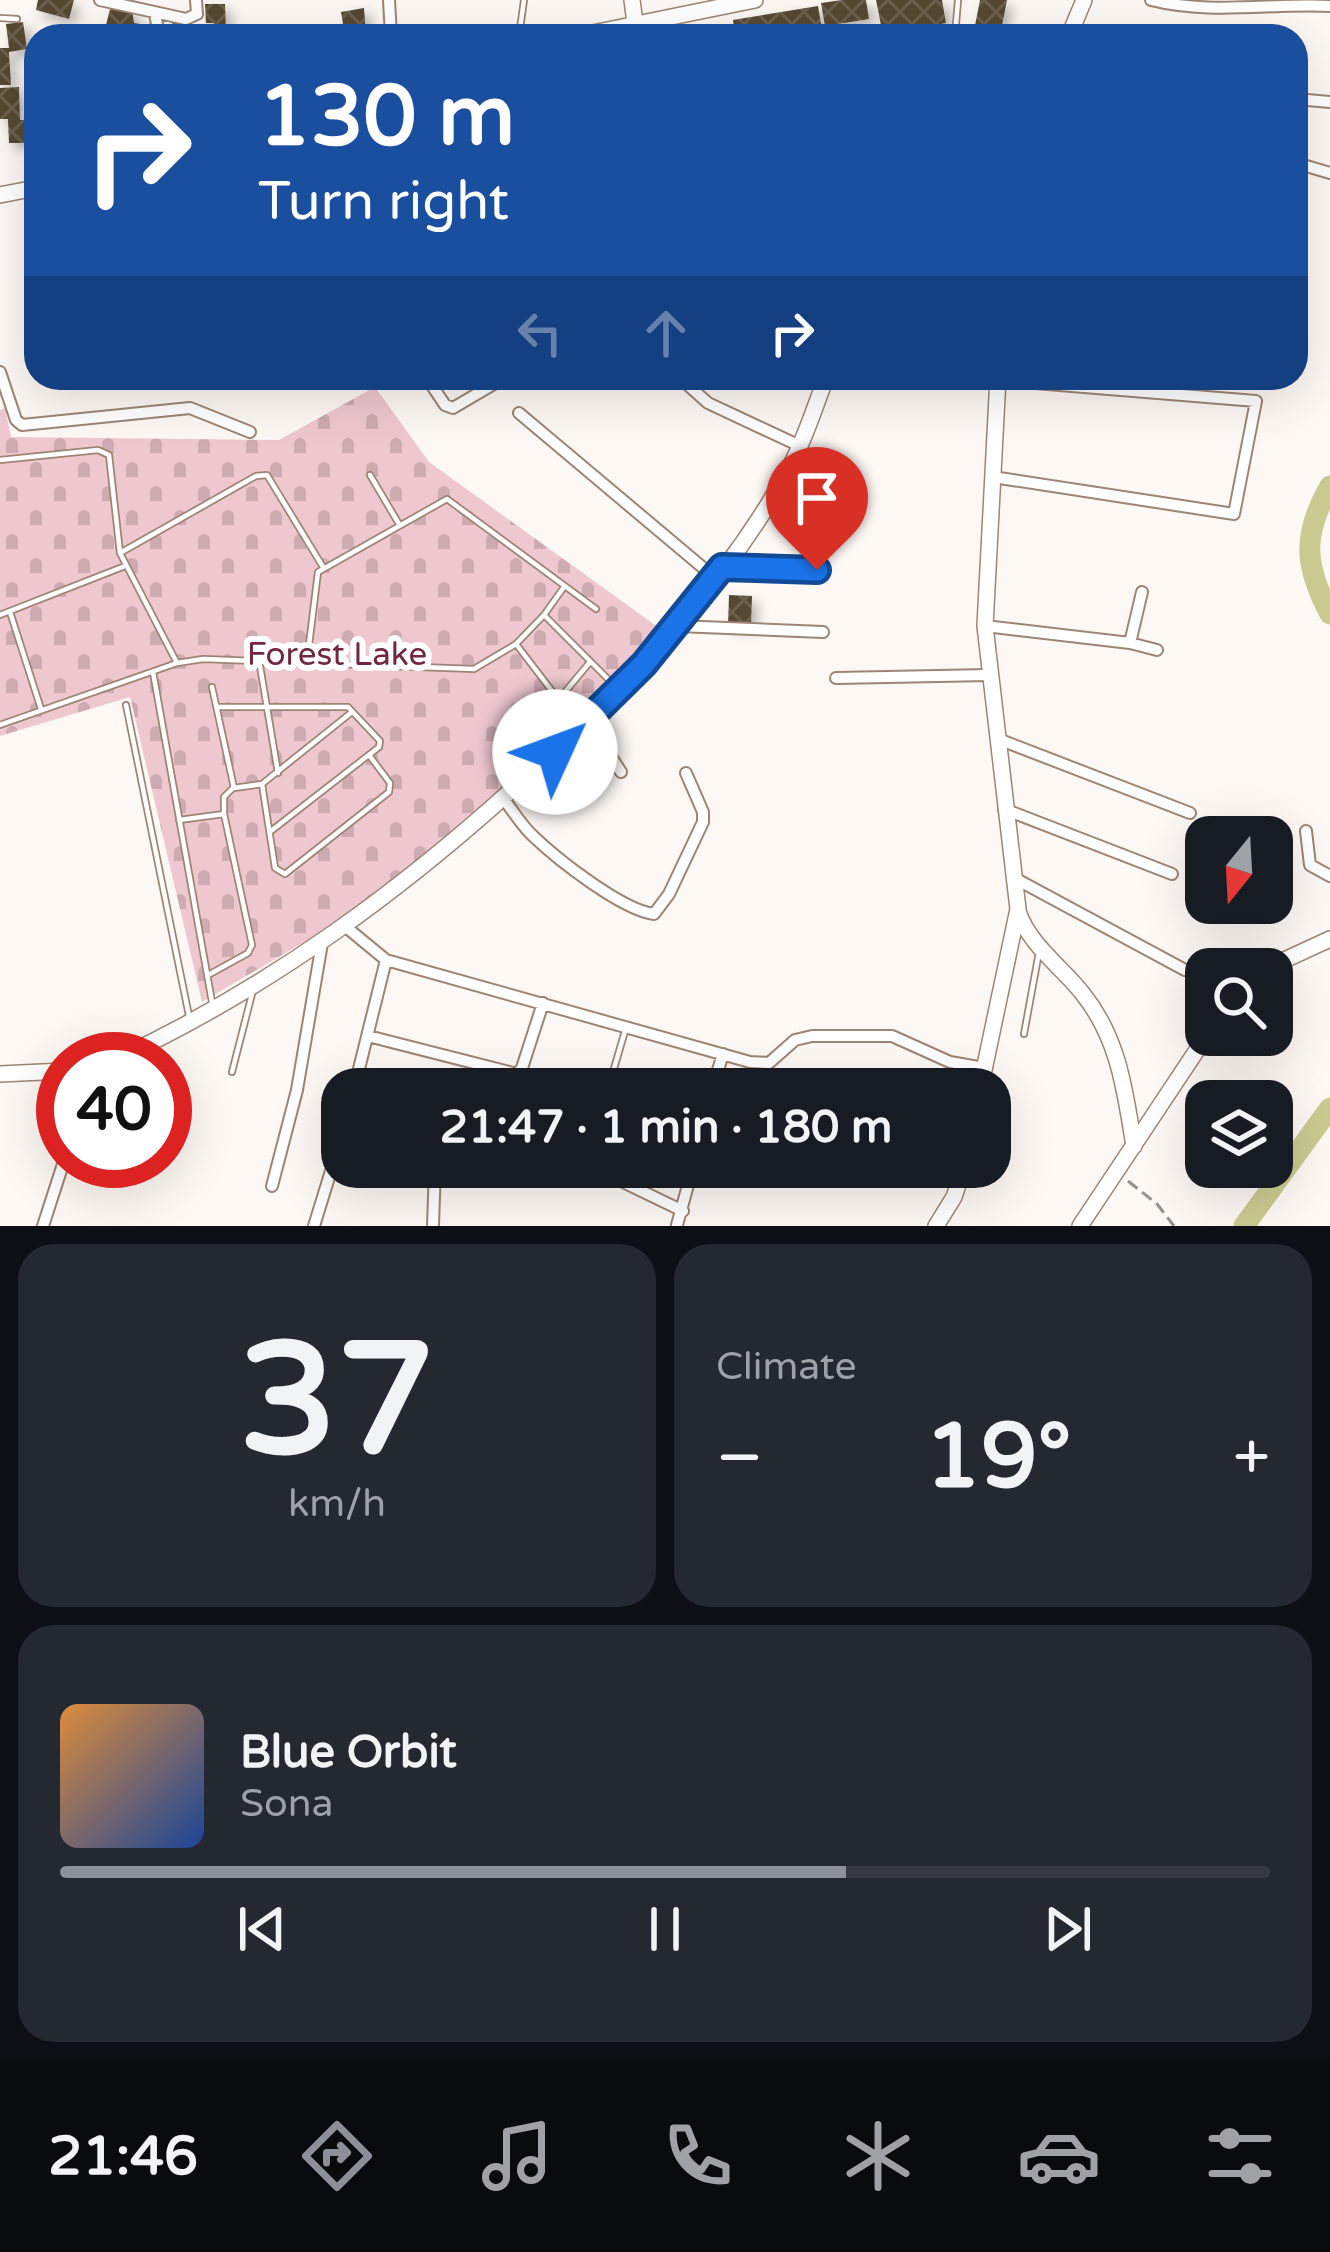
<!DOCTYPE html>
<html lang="en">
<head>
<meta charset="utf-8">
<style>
	body { margin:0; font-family:"Varela Round",sans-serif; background:#242831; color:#f1f3f6; height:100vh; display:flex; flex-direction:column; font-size:45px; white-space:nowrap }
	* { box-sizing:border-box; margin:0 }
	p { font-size:39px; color:#9ea1a6 }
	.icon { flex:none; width:66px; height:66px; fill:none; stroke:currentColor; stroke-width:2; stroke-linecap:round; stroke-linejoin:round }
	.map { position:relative; height:1226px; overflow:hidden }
	.details { display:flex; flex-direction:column; gap:18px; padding:18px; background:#0d0f14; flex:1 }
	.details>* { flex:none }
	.guide { position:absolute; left:24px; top:24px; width:1284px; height:366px; border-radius:36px; box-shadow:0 12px 48px #0002; background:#1a4fa0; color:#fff; overflow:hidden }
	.needle { width:78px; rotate:198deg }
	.tools { position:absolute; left:1185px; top:816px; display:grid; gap:24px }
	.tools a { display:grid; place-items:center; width:108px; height:108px; border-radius:24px; background:#171b24; box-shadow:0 12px 48px #0002; font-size:60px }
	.speed { position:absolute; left:36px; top:1032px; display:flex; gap:24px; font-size:60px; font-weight:700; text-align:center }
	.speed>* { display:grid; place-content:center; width:156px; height:156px; border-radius:50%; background:#171b24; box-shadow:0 12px 48px #0002; line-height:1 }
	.speed .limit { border:18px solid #d22; background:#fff; color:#111 }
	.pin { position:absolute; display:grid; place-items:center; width:102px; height:102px; color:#fff; margin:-123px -51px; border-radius:50% 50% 50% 0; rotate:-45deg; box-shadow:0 0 12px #0007 }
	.pin .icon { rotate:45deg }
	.me { position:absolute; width:132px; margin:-66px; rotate:47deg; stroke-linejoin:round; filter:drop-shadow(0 0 9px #0008) }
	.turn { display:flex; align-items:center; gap:42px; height:252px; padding:0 36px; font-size:54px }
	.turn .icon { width:156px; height:156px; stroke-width:2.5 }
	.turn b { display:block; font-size:84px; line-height:102px }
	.lanes { display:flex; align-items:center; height:114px; padding:0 36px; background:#0003; justify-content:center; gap:60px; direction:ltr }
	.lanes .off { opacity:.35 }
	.big { font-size:90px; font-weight:800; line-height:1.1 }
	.details .widget { flex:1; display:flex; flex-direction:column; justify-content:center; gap:18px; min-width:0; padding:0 42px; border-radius:36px; background:#242831 }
	.details .dial { align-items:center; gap:0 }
	.dial b { font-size:156px; line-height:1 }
	.song { display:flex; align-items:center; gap:36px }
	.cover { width:144px; height:144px; border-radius:18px; background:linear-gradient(135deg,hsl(30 70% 55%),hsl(220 70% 35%)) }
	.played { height:12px; border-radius:6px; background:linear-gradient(90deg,#8c9099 65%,#363941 65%) }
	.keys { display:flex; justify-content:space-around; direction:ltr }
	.heat { display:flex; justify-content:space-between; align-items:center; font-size:66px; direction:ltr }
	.details .tiles { flex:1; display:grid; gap:18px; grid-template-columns:1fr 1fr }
	.widget:last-child { grid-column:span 2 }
	.trip { position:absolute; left:321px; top:1068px; width:690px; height:120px; border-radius:36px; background:#171b24; box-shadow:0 12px 48px #0002; font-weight:800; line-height:120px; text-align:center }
	.tabs { display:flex; height:192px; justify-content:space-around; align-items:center; background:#090b0e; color:#9ea1a6 }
	.tabs .icon { width:84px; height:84px }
	.tabs .on { color:#8c9099 }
	.tabs b { font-size:54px; color:#f1f3f6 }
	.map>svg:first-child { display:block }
	.cemetery { fill:url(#cemetery-stones) }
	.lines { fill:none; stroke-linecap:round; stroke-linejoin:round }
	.river { stroke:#caca90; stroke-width:21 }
	.building { fill:url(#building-cross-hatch); filter:url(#shadow) }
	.lane-casing { stroke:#9e8573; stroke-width:8 }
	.street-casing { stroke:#9e8573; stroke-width:14 }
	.secondary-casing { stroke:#9e8573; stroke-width:18 }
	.path { stroke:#98918b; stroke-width:3; stroke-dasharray:12 6; stroke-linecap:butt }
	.lane { stroke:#fff; stroke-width:4.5 }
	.street { stroke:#fff; stroke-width:10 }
	.secondary { stroke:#fff; stroke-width:15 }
	.route-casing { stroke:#114b97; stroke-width:30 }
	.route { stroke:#1a73e8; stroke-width:21 }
	.labels { text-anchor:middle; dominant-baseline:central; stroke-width:12; stroke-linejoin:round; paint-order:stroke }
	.park-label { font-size:33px; fill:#71273e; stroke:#fff }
</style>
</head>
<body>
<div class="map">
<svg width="1330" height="1226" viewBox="0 0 1330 1226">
	<defs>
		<pattern id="cemetery-stones" width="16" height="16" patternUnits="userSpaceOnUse" patternTransform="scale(3)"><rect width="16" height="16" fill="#efc7cf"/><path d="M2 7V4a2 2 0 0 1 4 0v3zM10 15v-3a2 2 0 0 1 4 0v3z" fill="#cdabb1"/></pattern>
		<pattern id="building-cross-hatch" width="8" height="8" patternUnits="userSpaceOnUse" patternTransform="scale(3)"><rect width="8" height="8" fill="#564932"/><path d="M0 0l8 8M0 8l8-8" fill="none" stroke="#6b604d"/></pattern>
		<filter id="shadow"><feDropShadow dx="6" dy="6" stdDeviation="6" flood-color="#0004"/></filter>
	</defs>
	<rect width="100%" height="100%" fill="#fdf8f4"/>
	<path class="cemetery" d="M375,387L429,462L666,633L575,727L352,914L202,1002L130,697L0,736V410L5,408L11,437L279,440Z"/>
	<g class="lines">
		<path class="river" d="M1330,486C1302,535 1304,565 1330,614
			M1244,1226L1330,1108"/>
	</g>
	<path class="building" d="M38,0H74L69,19L36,10Z
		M842,0H866L869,19L825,26L821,3Z
		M876,0H942L946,23L883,35Z
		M980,0H1007L1000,36H973Z
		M205,4H225L226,31H214V23H206Z
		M111,5L132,10L134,23L146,25L150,36L106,25Z
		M818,6L823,36H735L733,20Z
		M364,8L366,36H345L341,12Z
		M173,21L218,35V36H169Z
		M23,22L27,49L9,52L11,85H0V48H9L6,24Z
		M731,25L732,36H667L666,32Z
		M19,87L20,120H26L27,143H9L8,119H0V88Z
		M729,595L752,596L751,626H728Z"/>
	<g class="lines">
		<g class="lane-casing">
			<path id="lane" d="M0,18L17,19
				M519,36L524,0
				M955,36L958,0
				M0,460L98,450L109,455L120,553L177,663
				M370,475L399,524
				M120,553L256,476L267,475L323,567
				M732,567L817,570
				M10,612L41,709
				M0,615L125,566
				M544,615L615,686
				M516,644L578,725
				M259,660L278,773
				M307,661L318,572L447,499L596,609
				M153,672L212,1002
				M212,687L234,788L262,784L352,712
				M560,698L590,662
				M126,705L189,1016
				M217,707H348L380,741L379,747L271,831
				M0,725L177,663L203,659L474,669L516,644L544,615L564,587
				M262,784L275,868L285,874L389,792L390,783L369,755
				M224,814V797L233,788
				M179,820L224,814L252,945L248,953L210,974
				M1024,1034L1039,952
				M232,1072L252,994
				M608,1089L625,1031"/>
		</g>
		<g class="street-casing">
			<path id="street" d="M100,0L186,19L197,14L196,0
				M389,0L391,36
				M1151,0C1211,15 1269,3 1330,6
				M155,13L159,36
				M1296,99L1330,102
				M1296,182L1303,165L1330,173
				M0,372L16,420L22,425L190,408L250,432
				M427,378L445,405L453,408L504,378
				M680,378L708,403L800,446
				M519,413L714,577
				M993,477L1234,514L1256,401L998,380
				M678,626L823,632
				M985,626L1130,643L1157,650
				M1130,643L1142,592
				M836,678L989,675
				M588,721L621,772
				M998,739L1190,813
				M503,798C513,811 522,826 533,836C558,860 622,910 654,914L669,894L703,822V812L686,773
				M1004,809L1172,874
				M1306,831L1310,865L1330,876
				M1016,879L1185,970
				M346,927L386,960L750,1062L769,1063L795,1040L812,1036H892L950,1062L984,1068
				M368,1036L517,1074L522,1068L543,1003
				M354,1089L386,960
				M712,1089L723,1054
				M622,1167L621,1179L625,1183L683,1211
				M272,1186L297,1090L322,943
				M677,1225L693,1167
				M43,1226L64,1161
				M314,1226L342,1135
				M433,1226L435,1167"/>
		</g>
		<g class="secondary-casing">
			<path id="secondary" d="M632,0L635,23
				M578,36L755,0
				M1069,36L1084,0
				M0,195L36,188
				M1018,911C1029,945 1062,967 1083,994C1119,1039 1125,1091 1134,1146
				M1265,969L1330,939
				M117,1059C271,987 404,889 528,775C628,684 728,584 792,463C806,436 815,406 826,378
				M0,1074L63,1071
				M980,1089L1018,909L985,626L998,378
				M936,1226L954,1197L964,1167
				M1080,1226L1207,1035"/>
		</g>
		<path class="path" d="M1128,1181L1157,1204L1174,1226"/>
		<use href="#lane" class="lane"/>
		<use href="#street" class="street"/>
		<use href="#secondary" class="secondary"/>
	</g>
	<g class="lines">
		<g class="route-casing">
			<path id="route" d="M555,752L644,664L722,567L817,570"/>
		</g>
		<use href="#route" class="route"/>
	</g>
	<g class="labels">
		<g class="park-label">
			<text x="337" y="654">Forest Lake</text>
		</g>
	</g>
</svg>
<div class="tools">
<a><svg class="needle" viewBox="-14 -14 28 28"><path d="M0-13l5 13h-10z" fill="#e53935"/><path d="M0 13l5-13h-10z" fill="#9ea1a6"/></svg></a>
<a><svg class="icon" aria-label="search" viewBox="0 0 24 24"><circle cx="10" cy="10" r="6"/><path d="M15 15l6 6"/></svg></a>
<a><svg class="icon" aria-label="layers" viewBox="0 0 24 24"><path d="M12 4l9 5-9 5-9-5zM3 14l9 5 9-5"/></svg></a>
</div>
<div class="speed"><div class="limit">40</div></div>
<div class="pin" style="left:817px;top:570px;background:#d93025"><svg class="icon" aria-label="arrive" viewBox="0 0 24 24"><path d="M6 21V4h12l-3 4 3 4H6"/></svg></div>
<svg class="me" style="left:555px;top:752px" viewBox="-20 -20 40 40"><circle r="19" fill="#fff"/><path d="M0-13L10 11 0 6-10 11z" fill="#1a73e8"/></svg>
<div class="trip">21:47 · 1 min · 180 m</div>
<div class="guide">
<div class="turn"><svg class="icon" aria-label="right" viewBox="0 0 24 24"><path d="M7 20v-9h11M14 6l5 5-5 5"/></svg><div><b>130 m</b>Turn right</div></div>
<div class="lanes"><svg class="icon off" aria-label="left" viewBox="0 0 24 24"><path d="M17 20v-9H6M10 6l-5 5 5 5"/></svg><svg class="icon off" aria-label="ahead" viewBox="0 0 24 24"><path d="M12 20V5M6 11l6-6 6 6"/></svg><svg class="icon" aria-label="right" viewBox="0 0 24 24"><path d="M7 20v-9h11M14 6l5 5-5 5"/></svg></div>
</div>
</div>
<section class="details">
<div class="tiles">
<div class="widget dial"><b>37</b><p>km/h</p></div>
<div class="widget"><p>Climate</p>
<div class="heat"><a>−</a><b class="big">19°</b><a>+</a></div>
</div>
<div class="widget">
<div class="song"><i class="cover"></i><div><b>Blue Orbit</b><p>Sona</p></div></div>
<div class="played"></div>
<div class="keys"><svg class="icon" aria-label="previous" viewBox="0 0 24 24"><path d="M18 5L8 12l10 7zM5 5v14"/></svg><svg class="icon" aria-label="pause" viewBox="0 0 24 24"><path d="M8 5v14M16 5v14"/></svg><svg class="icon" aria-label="next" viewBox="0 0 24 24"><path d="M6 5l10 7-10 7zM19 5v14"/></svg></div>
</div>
</div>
</section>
<nav class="tabs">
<b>21:46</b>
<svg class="icon on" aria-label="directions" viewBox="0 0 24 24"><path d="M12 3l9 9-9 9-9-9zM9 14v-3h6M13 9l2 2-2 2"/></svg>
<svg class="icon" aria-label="music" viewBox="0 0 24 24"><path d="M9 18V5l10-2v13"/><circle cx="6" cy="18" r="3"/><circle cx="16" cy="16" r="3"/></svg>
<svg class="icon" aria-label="phone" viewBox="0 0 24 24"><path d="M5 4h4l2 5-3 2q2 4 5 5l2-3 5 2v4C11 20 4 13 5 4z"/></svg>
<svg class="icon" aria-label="climate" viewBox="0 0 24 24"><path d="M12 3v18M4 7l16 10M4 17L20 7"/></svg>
<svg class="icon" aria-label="car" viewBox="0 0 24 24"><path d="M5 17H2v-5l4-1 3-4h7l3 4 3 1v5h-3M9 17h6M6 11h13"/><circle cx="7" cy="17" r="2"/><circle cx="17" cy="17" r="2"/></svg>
<svg class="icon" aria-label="filters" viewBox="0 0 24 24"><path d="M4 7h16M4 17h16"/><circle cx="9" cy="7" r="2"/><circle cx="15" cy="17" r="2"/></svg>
</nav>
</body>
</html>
